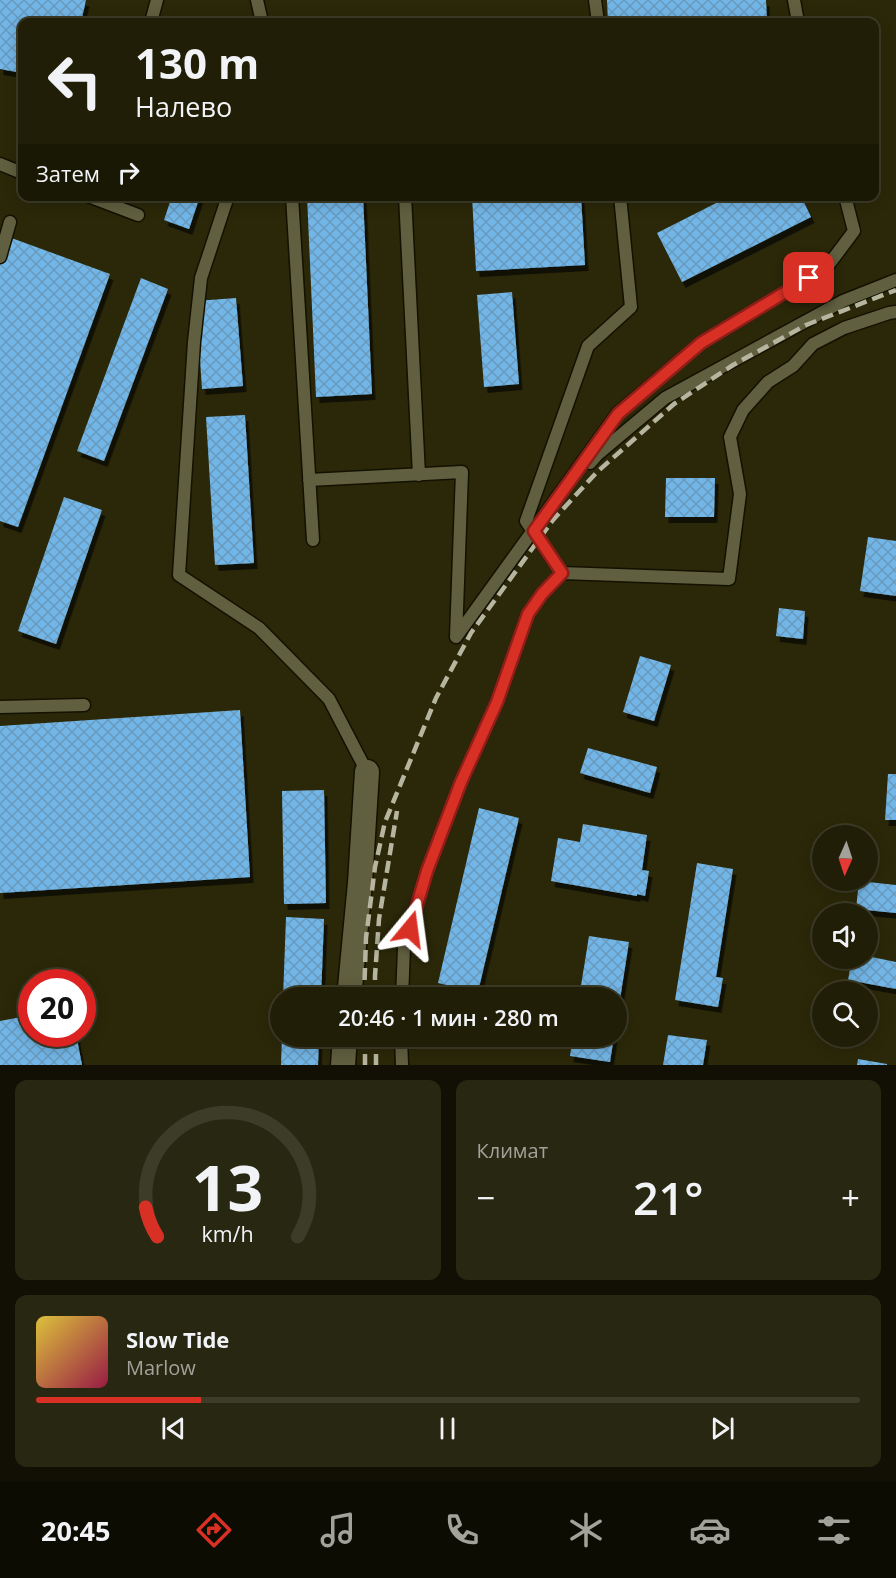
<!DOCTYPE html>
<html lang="ru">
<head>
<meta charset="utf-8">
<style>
	body { margin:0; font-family:"Open Sans",sans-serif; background:#282711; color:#f1f3f6; height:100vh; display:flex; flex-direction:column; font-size:22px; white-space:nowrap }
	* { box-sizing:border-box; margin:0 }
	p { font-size:20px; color:#a2a29b }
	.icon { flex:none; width:33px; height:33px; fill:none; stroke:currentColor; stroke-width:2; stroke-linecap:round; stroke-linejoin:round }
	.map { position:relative; height:1065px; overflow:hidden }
	.side { display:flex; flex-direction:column; gap:15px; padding:15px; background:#121004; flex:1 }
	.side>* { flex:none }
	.banner { position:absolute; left:18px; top:18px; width:861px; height:183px; border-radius:12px; box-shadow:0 3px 15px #0003,0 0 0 2px #3d3c28; background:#201e07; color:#f1f3f6; overflow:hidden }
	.needle { width:39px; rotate:183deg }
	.fabs { position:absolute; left:812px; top:825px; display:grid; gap:12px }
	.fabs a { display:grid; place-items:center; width:66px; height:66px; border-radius:50%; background:#201e07; box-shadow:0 3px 15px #0003,0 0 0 2px #3d3c28; font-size:30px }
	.speed { position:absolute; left:18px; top:969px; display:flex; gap:12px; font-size:30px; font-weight:700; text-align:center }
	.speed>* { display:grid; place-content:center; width:78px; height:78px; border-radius:50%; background:#201e07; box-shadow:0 3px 15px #0003,0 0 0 2px #3d3c28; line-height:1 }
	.speed .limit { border:9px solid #d22; background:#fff; color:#111 }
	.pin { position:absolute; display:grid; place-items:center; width:51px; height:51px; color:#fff; margin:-26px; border-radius:12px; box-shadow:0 3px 9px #0006 }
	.me { position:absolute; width:66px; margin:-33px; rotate:16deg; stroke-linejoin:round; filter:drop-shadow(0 0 4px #0008) }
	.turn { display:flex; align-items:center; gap:21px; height:126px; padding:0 18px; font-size:27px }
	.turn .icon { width:78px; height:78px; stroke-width:2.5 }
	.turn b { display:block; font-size:42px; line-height:51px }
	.then { display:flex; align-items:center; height:57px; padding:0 18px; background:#0003; gap:12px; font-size:22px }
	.big { font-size:45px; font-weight:600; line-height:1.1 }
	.side .tile { flex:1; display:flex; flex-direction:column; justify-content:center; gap:9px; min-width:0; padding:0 21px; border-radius:12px; background:#282711 }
	.side .dial { align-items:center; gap:0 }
	.dial svg { height:156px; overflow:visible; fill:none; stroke:#3d3c28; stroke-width:7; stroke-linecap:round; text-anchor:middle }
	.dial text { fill:#f1f3f6; stroke:none }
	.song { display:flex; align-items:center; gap:18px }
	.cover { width:72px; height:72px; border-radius:9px; background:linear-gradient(135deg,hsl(50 70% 55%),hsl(340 70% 35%)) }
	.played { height:6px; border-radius:3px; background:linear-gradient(90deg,#d93025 20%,#3d3c28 20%) }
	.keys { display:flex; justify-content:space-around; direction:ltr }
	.heat { display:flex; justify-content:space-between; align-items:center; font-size:33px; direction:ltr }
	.side .tiles { flex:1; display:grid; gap:15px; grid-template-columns:1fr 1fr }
	.tile:last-child { grid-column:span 2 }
	.trip { position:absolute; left:270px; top:987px; width:357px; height:60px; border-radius:30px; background:#201e07; box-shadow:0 3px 15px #0003,0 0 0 2px #3d3c28; font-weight:600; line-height:60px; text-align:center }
	.menu { display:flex; height:96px; justify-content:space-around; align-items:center; background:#0d0c03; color:#a2a29b }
	.menu .icon { width:42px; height:42px }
	.menu .active { color:#d93025 }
	.menu b { font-size:27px; color:#f1f3f6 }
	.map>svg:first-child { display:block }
	.building { fill:url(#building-cross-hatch); filter:url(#shadow) }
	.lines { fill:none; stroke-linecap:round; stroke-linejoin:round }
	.lane-casing { stroke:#131100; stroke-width:15 }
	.street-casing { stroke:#131100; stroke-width:27 }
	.lane { stroke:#605f3f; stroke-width:12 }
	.street { stroke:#605f3f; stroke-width:24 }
	.rail { stroke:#b6b59f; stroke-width:4.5; stroke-dasharray:12 6; stroke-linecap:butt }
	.route-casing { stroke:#8d1f18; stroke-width:15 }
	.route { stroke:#d93025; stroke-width:10 }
</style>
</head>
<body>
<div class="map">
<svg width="896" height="1065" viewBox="0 0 896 1065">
	<defs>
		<pattern id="building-cross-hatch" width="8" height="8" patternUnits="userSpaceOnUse" patternTransform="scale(1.5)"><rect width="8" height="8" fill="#72b6e7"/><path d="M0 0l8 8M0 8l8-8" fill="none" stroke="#689abe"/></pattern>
		<filter id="shadow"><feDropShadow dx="3.5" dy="6" stdDeviation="0" flood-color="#0009"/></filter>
	</defs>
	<rect width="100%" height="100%" fill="#2b2809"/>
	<path class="building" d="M0,0H86L81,22H22V73L0,69Z
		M607,0H766L767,22H608Z
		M172,196H200L189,229L164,220Z
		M307,196H363L372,394L316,397Z
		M472,196H581L585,265L476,271Z
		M730,196H801L811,217L682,282L657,233Z
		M6,236L110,274L18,527L0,521V252Z
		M141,278L168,289L104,461L77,451Z
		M512,292L519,384L484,387L477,295Z
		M236,298L243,386L202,389L196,301Z
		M245,415L254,563L215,565L206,417Z
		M666,478H715L714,517H665Z
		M64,497L102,510L56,644L18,631Z
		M868,537L896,541V596L860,591Z
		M779,608L805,611L803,639L776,636Z
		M640,656L671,665L654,721L623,712Z
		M240,710L250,877L0,893V726Z
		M588,748L657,767L650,793L580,773Z
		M888,774H896V820H885Z
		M324,790L326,903L284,904L282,791Z
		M479,808L519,818L478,992L438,983Z
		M583,824L647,835L642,870L649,871L645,896L637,894V896L551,881L558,838L580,842Z
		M697,863L733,869L716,977L723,978L718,1007L675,1000Z
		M859,881L896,885V913L856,909Z
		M286,917L324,919L321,998H283Z
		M589,936L629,942L618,1012H616V998H579Z
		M867,956L896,962V989L848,980L852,958H867Z
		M32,1015V1034H76L82,1065H0V1021Z
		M668,1035L707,1040L703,1065H663Z
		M282,1036H319L318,1065H281Z
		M573,1036H614L610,1062L570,1056Z
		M858,1059L887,1064V1065H857Z"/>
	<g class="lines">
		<g class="lane-casing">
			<path id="lane" d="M257,0L262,22
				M595,0L598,22
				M794,0L798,22
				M151,22L157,0
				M0,164L22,173
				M88,196L138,215
				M228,196L201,278L194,342L179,575L259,628L329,699L367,772
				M292,196L313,540
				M405,196L419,475
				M0,257L10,222
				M590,463L597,455L665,398L843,301L896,280
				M309,480L462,472L456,637
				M562,573L526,521L588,346L631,307L620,196
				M456,637L618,413L701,343L827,267L854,231L845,196
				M0,707L84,705
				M402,998L404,948L427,871L461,782L497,702L528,614L542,594L562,573L729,579L740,494L730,437L743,410L768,382L793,366L813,344L844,328L889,313L896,312
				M401,1036L402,1065"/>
		</g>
		<g class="street-casing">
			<path id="street" d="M349,998L360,883L367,772
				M343,1065L345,1036"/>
		</g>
		<use href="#lane" class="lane"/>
		<use href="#street" class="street"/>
		<path class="rail" d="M364,998L366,938L375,867L385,822L436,698L471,633L553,520L597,472L674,404L733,365L806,325L896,290
			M375,998V976L379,919L397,811
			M365,1036V1065
			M376,1036V1065"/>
	</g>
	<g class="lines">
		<g class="route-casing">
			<path id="route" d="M410,929L427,871L461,782L497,702L528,614L542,594L562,573L534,531L618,414L701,343L809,278"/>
		</g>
		<use href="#route" class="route"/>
	</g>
</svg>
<div class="fabs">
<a><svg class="needle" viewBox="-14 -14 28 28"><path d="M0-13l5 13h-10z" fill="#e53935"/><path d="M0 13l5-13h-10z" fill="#a2a29b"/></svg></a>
<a><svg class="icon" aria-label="sound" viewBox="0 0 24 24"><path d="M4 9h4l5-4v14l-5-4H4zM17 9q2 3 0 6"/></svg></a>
<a><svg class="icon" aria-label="search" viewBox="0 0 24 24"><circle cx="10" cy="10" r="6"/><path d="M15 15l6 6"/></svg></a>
</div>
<div class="speed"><div class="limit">20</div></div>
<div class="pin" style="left:809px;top:278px;background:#d93025"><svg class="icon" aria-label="arrive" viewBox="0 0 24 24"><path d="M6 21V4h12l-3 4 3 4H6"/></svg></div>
<svg class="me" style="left:410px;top:929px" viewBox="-20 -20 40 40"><path d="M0-17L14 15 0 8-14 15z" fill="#d93025" stroke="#fff" stroke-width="4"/></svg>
<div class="trip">20:46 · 1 мин · 280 m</div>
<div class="banner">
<div class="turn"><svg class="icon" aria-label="left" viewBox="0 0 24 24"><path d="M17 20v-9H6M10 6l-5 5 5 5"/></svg><div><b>130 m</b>Налево</div></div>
<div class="then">Затем<svg class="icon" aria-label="right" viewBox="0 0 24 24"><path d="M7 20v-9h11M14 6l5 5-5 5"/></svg></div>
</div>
</div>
<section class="side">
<div class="tiles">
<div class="tile dial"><svg viewBox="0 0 100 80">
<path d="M14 69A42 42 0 1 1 86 69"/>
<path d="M14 69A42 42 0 0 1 8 54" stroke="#d93025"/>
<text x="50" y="56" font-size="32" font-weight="700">13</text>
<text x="50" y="72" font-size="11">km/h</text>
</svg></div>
<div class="tile"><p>Климат</p>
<div class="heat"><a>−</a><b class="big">21°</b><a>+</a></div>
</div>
<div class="tile">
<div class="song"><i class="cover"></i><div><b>Slow Tide</b><p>Marlow</p></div></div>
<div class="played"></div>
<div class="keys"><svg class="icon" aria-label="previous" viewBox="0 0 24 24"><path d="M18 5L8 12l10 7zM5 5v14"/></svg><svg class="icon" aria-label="pause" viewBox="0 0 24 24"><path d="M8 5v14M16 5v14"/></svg><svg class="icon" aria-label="next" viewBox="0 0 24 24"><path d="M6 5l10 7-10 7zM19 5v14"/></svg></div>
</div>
</div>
</section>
<nav class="menu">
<b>20:45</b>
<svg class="icon active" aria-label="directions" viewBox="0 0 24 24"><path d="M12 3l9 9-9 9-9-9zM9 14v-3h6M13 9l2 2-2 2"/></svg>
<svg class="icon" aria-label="music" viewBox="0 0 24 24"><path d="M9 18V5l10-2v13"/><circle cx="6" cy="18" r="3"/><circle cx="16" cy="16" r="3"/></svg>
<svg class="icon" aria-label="phone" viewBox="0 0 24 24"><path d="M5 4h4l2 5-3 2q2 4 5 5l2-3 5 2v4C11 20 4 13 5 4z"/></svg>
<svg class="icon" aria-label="climate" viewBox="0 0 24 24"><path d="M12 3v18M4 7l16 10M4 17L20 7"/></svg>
<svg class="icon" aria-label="car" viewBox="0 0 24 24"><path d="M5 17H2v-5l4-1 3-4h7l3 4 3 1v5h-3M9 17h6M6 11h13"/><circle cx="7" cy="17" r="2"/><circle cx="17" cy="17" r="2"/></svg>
<svg class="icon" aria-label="filters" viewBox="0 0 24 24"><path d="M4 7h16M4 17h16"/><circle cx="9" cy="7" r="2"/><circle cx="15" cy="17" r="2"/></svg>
</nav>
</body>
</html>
